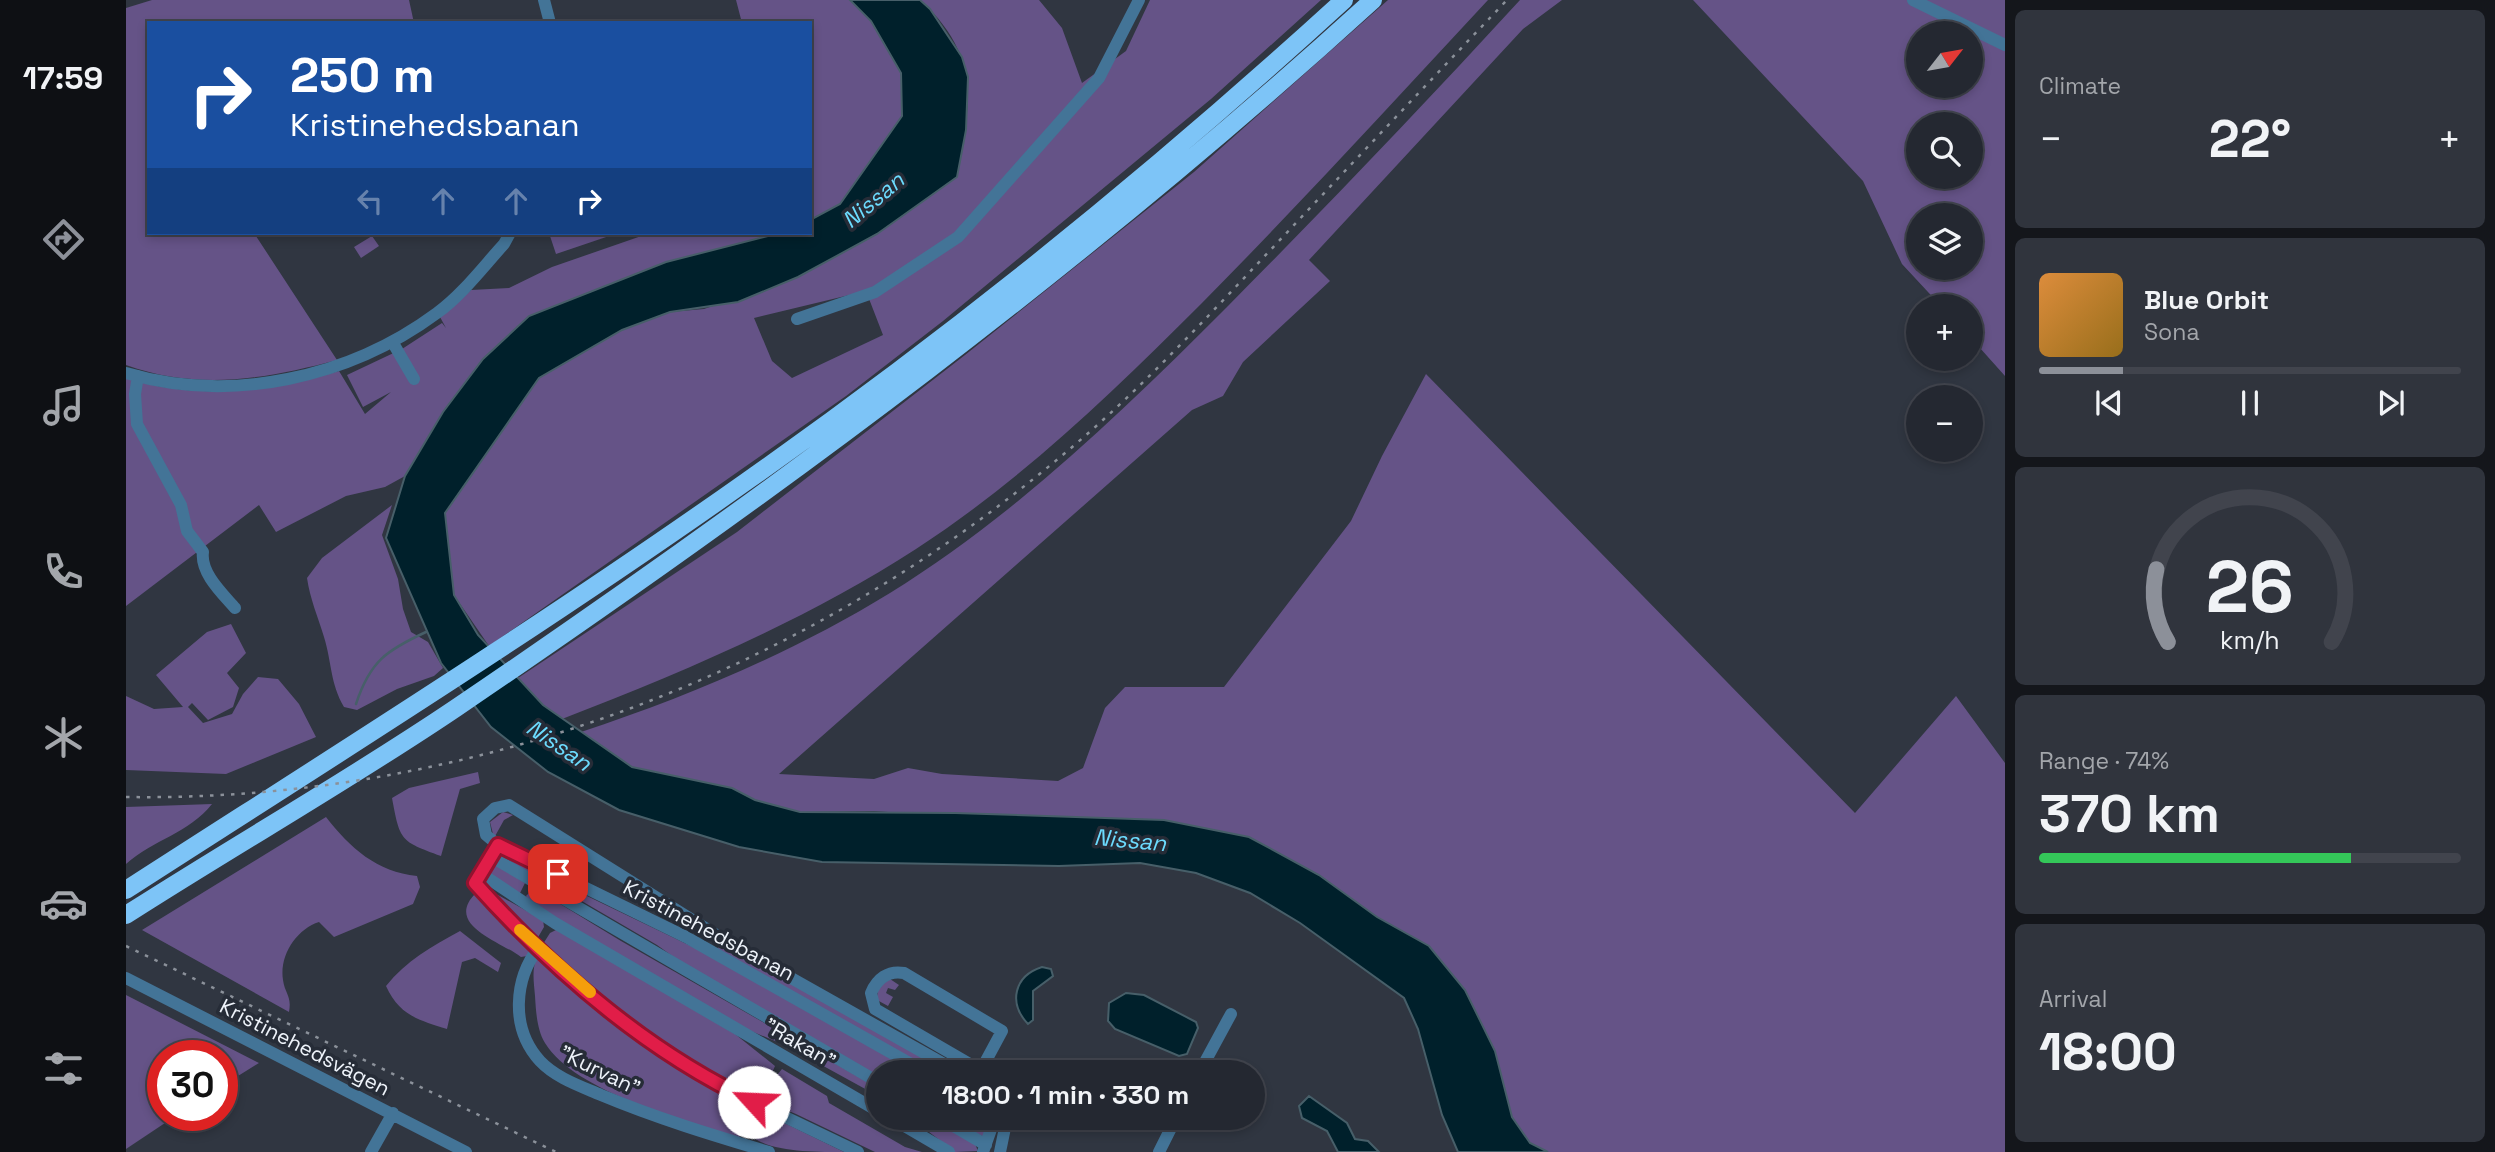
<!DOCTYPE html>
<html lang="en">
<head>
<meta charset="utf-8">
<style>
	body { margin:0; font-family:"Space Grotesk",sans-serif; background:#30343d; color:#f1f3f6; height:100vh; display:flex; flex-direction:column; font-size:26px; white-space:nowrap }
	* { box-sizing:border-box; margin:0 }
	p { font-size:23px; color:#a3a6ab }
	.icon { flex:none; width:38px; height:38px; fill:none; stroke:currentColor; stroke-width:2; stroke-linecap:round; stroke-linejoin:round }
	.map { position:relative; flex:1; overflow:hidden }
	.drawer { display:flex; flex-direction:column; gap:10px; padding:10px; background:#14161b; width:490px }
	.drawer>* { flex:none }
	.top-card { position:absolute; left:21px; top:21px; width:665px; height:214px; border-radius:0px; box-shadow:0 4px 10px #0003,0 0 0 2px #41444d; background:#1a4fa0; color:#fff; overflow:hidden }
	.needle { width:46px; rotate:59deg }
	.controls { position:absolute; left:1780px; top:21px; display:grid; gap:14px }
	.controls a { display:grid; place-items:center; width:77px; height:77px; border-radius:50%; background:#242831; box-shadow:0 4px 10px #0003,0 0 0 2px #41444d; font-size:35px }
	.speed { position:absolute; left:21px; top:1040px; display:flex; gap:14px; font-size:35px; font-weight:700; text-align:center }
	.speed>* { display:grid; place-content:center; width:91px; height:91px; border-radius:50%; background:#242831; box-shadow:0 4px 10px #0003,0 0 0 2px #41444d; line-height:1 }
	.speed .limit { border:10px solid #d22; background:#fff; color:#111 }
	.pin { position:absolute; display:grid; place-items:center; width:60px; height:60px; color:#fff; margin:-30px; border-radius:14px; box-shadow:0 4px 10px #0006 }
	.me { position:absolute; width:77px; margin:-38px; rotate:295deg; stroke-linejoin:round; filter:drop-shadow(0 0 5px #0008) }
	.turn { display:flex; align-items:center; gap:24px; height:147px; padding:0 28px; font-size:32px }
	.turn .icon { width:91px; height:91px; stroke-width:2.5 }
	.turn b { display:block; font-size:49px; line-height:60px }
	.lanes { display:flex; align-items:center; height:66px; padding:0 28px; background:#0003; justify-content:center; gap:35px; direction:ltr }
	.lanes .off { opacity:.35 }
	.big { font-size:52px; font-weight:800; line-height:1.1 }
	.drawer .card { flex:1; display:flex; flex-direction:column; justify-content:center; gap:10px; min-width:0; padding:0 24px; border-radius:10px; background:#30343d }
	.drawer .dial { align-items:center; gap:0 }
	.dial svg { height:182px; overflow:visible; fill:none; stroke:#41444d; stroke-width:7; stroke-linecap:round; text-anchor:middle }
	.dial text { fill:#f1f3f6; stroke:none }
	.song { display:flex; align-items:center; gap:21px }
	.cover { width:84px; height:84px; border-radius:10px; background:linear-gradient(135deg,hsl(30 70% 55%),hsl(40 70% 35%)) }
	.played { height:7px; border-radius:4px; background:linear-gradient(90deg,#8c9099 20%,#41444d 20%) }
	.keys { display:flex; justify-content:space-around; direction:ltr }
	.heat { display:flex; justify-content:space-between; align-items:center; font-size:38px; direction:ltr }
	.charge { height:10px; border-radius:5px; background:linear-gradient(90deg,#34c759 74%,#41444d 0) }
	.trip { position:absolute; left:740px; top:1060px; width:399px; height:70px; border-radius:35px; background:#242831; box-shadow:0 4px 10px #0003,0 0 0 2px #41444d; font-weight:800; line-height:70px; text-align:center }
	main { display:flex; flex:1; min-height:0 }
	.tabs { display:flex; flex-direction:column; width:126px; justify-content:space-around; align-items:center; background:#0e1014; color:#a3a6ab }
	.tabs .icon { width:49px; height:49px }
	.tabs .current { color:#8c9099 }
	.tabs b { font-size:32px; color:#f1f3f6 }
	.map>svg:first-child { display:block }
	.green { fill:#655387; fill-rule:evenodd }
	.water { fill:#00202b; stroke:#475f69; stroke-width:2 }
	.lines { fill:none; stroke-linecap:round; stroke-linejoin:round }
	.stream { stroke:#475f69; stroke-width:2.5 }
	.minor { stroke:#437497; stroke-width:12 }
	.highway { stroke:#7dc4f7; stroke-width:18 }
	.rail { stroke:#8b919a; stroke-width:2.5; stroke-dasharray:3.5 7; stroke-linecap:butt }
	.route-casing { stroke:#92132f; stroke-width:18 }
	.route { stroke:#e11d48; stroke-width:12 }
	.slow { stroke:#f59e0b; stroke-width:12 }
	.labels { text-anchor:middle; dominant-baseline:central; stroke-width:7; stroke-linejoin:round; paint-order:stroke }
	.street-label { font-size:21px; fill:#eef3fa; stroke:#262c37 }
	.water-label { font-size:23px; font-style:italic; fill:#6cdbfe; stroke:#262c37 }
</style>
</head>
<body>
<main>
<nav class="tabs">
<b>17:59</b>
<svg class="icon current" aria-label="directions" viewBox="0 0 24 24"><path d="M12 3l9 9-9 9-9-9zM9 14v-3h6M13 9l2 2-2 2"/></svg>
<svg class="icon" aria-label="music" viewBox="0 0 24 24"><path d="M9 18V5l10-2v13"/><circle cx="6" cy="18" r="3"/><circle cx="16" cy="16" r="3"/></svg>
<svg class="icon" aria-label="phone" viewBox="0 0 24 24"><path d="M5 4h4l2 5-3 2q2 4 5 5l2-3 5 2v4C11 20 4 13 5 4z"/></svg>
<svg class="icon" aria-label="climate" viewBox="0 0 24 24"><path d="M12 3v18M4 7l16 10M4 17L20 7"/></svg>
<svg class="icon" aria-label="car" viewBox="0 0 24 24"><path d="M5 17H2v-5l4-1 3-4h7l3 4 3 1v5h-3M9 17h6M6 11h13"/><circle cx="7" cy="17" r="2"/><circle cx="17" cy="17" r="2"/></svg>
<svg class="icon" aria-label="filters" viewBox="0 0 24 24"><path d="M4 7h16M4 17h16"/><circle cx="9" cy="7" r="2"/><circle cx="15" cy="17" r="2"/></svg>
</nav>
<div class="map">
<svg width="1879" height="1152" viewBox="0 0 1879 1152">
	<rect width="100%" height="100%" fill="#303641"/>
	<path class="green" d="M26,0H283L288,23H23V233H128L211,360C140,379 72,391 0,365V8Z
		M610,0H724L745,21L775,73L776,116L714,204L684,220V23H616Z
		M794,0H913L936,28L956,83L1000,51L1024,0H1195L1085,99L817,321L720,396L363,646L328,595L319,513L413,378L496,330L544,312L578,309L672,277L751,234L831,177C845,104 855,55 794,0ZM740,291L757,335L666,378L646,361L628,318Z
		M1262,0H1362C1267,102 1173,205 1075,304C986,393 896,480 790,549C680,620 558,672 436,719L417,705L392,678L611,532L839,355L1068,172Z
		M1394,0H1436L1397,29L1183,260L1204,281L1117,362L1097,396L1066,410L653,774L748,779L782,768L816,774L932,781L957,768L979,708L999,687H1098L1225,521L1256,456L1300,374L1729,813L1830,696L1879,763V1152H1422L1404,1143L1386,1117L1369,1051L1339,990L1303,946L1251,917L1193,875L1123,837L748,811L674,812L629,800L605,788L506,767L455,732C561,697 668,652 764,593C890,515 996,412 1101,307C1200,207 1298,105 1394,0Z
		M1567,0H1879V376L1845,338L1844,306H1815L1776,264L1737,181ZM1792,33H1844V86H1792ZM1792,124H1844V177H1792ZM1792,215H1844V268H1792Z
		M423,233H492L430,254Z
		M524,233H654L540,262L403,316L357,359L317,412L279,476L259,487L220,496L150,532L133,505L0,606V378C72,401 142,391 213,371L239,414L265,392L237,407L221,375L276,349L316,323L320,328L314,317L345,290L383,288L426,267Z
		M246,236L253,246L235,258L228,247Z
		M266,505L256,535L272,579L277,609L285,632L302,642L317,668L308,676L271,689L231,710L218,707C204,683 206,663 198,637C192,617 184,599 181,578L196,558Z
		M105,624L120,653L101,673L113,688L107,707L82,720L66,703L62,707L77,723L106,714L117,694L132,677L152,679L173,704L190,737L100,774L0,770V696L28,709L57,707L30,675L81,632Z
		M352,772L354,783L334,789L315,856C274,841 274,841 266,798L283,788Z
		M86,804C63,833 27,840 0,864V807Z
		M377,812L387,815L378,820L368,838L364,822Z
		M200,817C224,848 251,872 291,876L294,887L287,904L208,937L193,922C171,929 153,955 157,980C159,994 166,996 163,1012L16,930Z
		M376,855L598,962L794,1073H752V1079L570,973L531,945L442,893L408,878Z
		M366,865L372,866L399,883L392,897L364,873Z
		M408,888L495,941L752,1088V1096L661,1046L613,1026L403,903L400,896Z
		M350,893L407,945L401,956L395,957C376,942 317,925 350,893Z
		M372,895L417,920L418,927L411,939L368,898Z
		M432,929L609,1034L649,1066L643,1080L653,1083L656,1078L651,1075L656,1069L701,1096L703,1103L779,1147L796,1152H749L670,1114L601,1086L506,1025L417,944L424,933Z
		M334,931L375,963L372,972L349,958L336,962L321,1029C292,1020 273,1015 260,986C280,961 306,946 334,931Z
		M594,944L824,1073H810L592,949Z
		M412,955L502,1032L623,1104L613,1139C561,1121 449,1092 419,1043C411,1030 410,1012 409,996C408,982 405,968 412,955Z
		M764,979L773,985L769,990L762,988L760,993L767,997L762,1006L751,1000L752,987Z
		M0,995L133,1063L96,1086V1055H37V1115H51L0,1149Z
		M644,1116L718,1152C692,1152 645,1152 627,1137V1128L634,1119Z
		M785,1118H803L849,1144L852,1151L829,1152Z
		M819,1118H862L858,1137Z"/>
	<path class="water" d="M724,0H794L804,9L836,57L842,77L840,130L831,177L751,234L672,277L612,302L544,312L496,330L413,378L319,513L328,595L352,635L417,705L506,767L606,788L629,800L674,812L829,813L1038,820L1123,837L1193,875L1251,917L1303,946L1339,990L1369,1051L1386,1117L1404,1143L1422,1152H1332L1316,1115L1292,1029L1278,998L1174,923L1124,893L1070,873L1014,863L933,866L696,862L613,847L493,810L422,772L365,727L315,663L260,538L279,476L317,412L357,359L403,316L540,262L654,233H684V220L714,204L776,116L775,73L745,21Z
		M916,967L925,969L927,976L907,991V1020L902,1024C882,1003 888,976 916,967Z
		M1000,993L1018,995L1070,1022L1072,1028L1061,1054L1053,1056L989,1029L982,1021L983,1003Z
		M1183,1096L1221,1123L1229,1139L1242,1141L1253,1152H1212L1201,1131L1176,1118L1173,1106Z"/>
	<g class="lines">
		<path class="stream" d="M230,704C244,661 261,650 300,632"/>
		<path class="minor" d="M418,0L424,23
			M1787,0L1879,45
			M671,319L749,292L832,237L973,78L1013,0
			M267,343L288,379
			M0,373C105,404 223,378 311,313C336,295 357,267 378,244L384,233
			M12,376L9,394L11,424L55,505L61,531L77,552C74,573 97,594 109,608
			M372,845L360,835L357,819L369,808L383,805L608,946L834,1073
			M364,856L752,1082
			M354,873L429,923L752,1111
			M413,947C388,979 384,1028 414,1061C430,1078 454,1086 475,1095C530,1118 586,1135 643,1152
			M0,978L340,1152
			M855,1070L876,1031L778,973C762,970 751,979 745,993L749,1009L859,1073
			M1073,1073L1105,1014
			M765,1118L823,1152
			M814,1118L860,1145
			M245,1152L267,1113
			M732,1152L580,1079L545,1057L486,1013L384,922L349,883L372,845L560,937L801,1073
			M857,1152L869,1118
			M874,1152L881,1118
			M1033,1152L1050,1118"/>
		<path class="highway" d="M0,890C208,756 419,624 621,481C830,334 1030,172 1218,0
			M0,915C109,845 222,781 330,708C650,491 961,261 1247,0"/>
		<path class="rail" d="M0,797C342,802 672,676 933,458C1006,398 1071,328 1135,260C1217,173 1299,86 1381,0
			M0,946L430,1152"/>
	</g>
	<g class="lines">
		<g class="route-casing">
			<path id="route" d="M432,874L372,845L349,883C427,970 522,1052 628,1102"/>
		</g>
		<use href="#route" class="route"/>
		<path class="slow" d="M394,930L464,992"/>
	</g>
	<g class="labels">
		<g class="street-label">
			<text transform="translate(583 930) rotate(28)">Kristinehedsbanan</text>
			<text transform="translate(674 1043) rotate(30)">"Rakan"</text>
			<text transform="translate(179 1047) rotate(27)">Kristinehedsvägen</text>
			<text transform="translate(474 1070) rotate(26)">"Kurvan"</text>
		</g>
		<g class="water-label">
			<text transform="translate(747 200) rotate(-40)">Nissan</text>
			<text transform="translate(433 745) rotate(34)">Nissan</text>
			<text transform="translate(1004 840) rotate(5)">Nissan</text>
		</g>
	</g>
</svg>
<div class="controls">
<a><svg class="needle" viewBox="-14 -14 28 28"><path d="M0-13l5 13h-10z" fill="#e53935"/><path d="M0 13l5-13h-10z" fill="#a3a6ab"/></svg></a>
<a><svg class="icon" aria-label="search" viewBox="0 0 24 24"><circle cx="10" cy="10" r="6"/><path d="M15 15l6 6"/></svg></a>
<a><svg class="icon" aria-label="layers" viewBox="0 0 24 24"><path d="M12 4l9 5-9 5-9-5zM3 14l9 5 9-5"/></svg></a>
<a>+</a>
<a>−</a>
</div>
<div class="speed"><div class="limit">30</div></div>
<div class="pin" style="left:432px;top:874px;background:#d93025"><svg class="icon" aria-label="arrive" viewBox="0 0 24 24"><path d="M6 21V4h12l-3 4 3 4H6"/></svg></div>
<svg class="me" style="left:628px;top:1102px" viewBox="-20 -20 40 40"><circle r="19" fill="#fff"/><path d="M0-13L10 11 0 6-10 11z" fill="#e11d48"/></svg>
<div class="trip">18:00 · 1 min · 330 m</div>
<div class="top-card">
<div class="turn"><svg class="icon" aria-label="right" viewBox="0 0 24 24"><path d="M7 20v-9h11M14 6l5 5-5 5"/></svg><div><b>250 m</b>Kristinehedsbanan</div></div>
<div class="lanes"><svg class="icon off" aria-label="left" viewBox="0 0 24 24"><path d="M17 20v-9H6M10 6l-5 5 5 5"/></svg><svg class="icon off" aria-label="ahead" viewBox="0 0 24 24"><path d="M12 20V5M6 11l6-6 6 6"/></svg><svg class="icon off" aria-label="ahead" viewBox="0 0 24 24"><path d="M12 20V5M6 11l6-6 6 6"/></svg><svg class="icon" aria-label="right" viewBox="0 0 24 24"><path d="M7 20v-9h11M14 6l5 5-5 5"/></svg></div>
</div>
</div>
<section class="drawer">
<div class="card"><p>Climate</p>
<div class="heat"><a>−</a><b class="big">22°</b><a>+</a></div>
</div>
<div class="card">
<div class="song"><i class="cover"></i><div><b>Blue Orbit</b><p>Sona</p></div></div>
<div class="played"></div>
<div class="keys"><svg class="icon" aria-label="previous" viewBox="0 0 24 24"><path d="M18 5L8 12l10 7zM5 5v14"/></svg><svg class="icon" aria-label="pause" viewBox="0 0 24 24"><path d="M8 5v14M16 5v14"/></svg><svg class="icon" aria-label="next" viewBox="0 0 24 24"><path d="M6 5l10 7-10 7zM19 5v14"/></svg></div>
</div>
<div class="card dial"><svg viewBox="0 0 100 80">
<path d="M14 69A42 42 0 1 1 86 69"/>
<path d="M14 69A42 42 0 0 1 9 37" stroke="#8c9099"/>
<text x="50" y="56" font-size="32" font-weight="700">26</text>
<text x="50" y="72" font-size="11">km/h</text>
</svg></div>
<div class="card"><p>Range · 74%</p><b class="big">370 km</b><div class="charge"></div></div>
<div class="card"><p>Arrival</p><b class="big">18:00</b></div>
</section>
</main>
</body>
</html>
